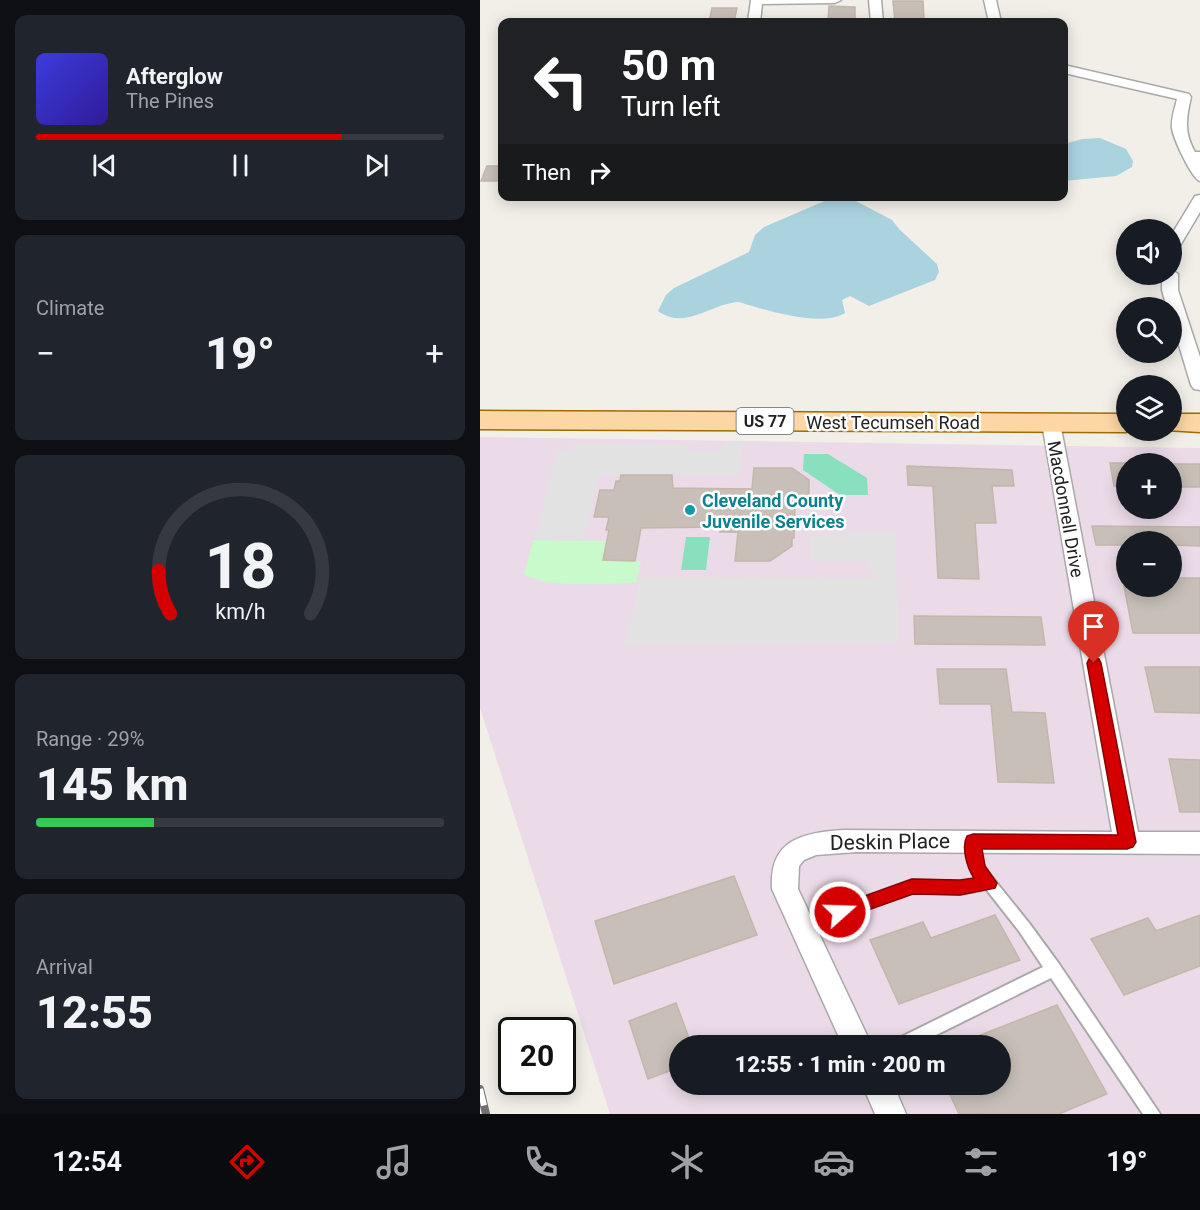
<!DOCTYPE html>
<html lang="en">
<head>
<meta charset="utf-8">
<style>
	body { margin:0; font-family:Roboto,sans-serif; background:#20242c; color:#f1f3f6; height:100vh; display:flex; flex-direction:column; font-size:22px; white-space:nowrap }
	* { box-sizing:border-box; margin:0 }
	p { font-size:20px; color:#9ea1a6 }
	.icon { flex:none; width:33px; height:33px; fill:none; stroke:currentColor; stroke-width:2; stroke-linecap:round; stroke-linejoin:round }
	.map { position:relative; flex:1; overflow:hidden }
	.drawer { display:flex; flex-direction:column; gap:15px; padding:15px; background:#0d0f14; width:480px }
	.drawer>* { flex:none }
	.guide { position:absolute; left:18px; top:18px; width:570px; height:183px; border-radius:12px; box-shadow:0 3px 15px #0003; background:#202124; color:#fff; overflow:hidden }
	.tools { position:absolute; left:636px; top:219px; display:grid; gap:12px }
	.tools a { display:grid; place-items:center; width:66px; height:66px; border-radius:50%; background:#171b24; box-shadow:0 3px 15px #0003; font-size:30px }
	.speed { position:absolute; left:18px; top:1017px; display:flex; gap:12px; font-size:30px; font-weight:700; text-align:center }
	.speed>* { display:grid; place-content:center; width:78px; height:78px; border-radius:50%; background:#171b24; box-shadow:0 3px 15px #0003; line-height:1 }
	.speed .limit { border:3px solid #111; border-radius:9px; background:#fff; color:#111 }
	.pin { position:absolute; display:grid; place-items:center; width:51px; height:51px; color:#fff; margin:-62px -26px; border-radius:50% 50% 50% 0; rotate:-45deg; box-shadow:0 0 6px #0007 }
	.pin .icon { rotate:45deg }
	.me { position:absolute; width:66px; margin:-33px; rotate:70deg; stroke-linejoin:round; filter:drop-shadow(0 0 4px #0008) }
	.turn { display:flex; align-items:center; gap:21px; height:126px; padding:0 24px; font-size:27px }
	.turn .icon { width:78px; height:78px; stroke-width:2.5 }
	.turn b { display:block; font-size:42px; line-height:51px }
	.then { display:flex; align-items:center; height:57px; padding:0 24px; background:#0003; gap:12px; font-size:22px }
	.big { font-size:45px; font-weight:800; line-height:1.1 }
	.drawer .tile { flex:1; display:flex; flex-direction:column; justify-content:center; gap:9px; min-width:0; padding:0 21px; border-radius:12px; background:#20242c }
	.drawer .dial { align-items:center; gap:0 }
	.dial svg { height:156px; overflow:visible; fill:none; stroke:#363941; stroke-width:7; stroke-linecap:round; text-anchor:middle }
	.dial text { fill:#f1f3f6; stroke:none }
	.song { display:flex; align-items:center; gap:18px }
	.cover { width:72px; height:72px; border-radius:9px; background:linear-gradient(135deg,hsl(240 70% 55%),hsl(250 70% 35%)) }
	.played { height:6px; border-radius:3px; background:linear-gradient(90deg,#d40000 75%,#363941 75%) }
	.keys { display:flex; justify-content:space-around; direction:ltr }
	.heat { display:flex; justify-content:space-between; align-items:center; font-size:33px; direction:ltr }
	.charge { height:9px; border-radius:4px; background:linear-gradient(90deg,#34c759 29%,#363941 0) }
	.trip { position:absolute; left:189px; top:1035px; width:342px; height:60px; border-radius:30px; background:#171b24; box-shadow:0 3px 15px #0003; font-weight:800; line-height:60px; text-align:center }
	.dock { display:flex; height:96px; justify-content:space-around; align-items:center; background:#090b0e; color:#9ea1a6 }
	.dock .icon { width:42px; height:42px }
	.dock .selected { color:#d40000 }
	.dock b { font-size:27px; color:#f1f3f6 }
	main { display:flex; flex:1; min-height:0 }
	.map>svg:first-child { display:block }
	.industrial { fill:#ebdbe8; fill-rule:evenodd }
	.park { fill:#c8facc }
	.pitch { fill:#88e0be }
	.parking { fill:#e2e2e2 }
	.water { fill:#aad3df }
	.building { fill:#c7bfb8; stroke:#c4b6ab; stroke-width:1.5 }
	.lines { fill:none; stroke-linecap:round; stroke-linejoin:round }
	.service-casing { stroke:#a9a9a9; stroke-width:4 }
	.minor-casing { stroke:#a9a9a9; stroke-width:3 }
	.primary-casing { stroke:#a06b00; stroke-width:3 }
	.service { fill:#fff; fill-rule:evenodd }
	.minor { fill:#fff; fill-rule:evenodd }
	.primary { fill:#fcd6a4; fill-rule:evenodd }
	.rail-casing { stroke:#707070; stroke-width:8 }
	.rail { stroke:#fff; stroke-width:6; stroke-dasharray:17; stroke-linecap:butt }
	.route { fill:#d40000; stroke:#8a0000; stroke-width:1.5 }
	.culture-dot { fill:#0f9aa8; stroke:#fff; stroke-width:2 }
	.labels { text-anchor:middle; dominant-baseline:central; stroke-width:5; stroke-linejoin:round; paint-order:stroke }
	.shield { fill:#fff; stroke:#646464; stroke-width:1.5 }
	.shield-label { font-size:16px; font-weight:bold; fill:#222 }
	.street-label { font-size:18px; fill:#222; stroke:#fff }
	.culture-label { font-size:18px; font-weight:bold; fill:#0d838f; stroke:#fff; text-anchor:start }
	.near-street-label { font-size:21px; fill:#222; stroke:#fff }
</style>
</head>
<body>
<main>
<section class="drawer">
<div class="tile">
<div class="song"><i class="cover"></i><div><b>Afterglow</b><p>The Pines</p></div></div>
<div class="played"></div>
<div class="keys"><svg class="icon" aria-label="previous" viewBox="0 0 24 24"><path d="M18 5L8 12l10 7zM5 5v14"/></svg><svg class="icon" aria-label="pause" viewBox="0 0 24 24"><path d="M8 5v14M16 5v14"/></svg><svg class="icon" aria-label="next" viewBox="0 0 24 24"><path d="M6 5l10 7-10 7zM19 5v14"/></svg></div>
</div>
<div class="tile"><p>Climate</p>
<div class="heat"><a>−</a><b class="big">19°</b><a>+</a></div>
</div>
<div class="tile dial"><svg viewBox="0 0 100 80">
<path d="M14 69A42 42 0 1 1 86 69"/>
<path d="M14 69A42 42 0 0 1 8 47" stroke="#d40000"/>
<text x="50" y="56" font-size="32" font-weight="700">18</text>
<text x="50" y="72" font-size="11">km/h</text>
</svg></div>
<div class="tile"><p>Range · 29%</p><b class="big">145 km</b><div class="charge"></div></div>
<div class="tile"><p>Arrival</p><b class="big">12:55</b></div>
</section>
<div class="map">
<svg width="720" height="1114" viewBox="0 0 720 1114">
	<rect width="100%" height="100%" fill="#f2efe9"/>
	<path class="industrial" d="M0,437L720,448V1114H130L0,708ZM646,464H692V508H646ZM646,542H692V586H646ZM200,1046H520V1084H200Z"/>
	<path class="park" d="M53,540L127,541L124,560L161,561L156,583C129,583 65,589 44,574Z"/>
	<path class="pitch" d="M324,454H348L387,478L388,495H360L323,470Z
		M206,537H230L226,570H201Z"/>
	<path class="parking" d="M243,443H263L260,475L119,474L104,539H55L78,451H92L93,444L208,445V451H242Z
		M415,533L419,643L145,646L160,577L394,578L389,561H330L329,535Z"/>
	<path class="water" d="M620,138L646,149L653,161L652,167L636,176L584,181V144L602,139Z
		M361,197L372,199L412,220L420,230L457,264L459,272L455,280L389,306L370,296L362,300L365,313C339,328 286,310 259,302C232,303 205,331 178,311L186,295L194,288L269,252L275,235L284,227L349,199Z"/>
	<path class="building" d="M413,1H443L444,20H441V22H415Z
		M349,6L375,7V21H348Z
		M232,8H257L254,22H229Z
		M7,166H22V181H1Z
		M630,463H646V486H634Z
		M692,464H720V487H692Z
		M427,466L532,470L534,486H512L516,523H495L499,579L458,578L453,486L428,485Z
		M274,468H312L329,480V503L315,504L314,538H312V546L290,561H255L258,532H240L241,527L161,528L155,561L123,560L129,530H126L129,517H114L120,490H134L136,481H140L141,475H192L193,488L272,489Z
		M612,526L720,527V546L692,545V542H646V545H616Z
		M692,578H720V633H653L644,586H692Z
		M434,616L561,617L565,645L435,644Z
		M665,667H720V713L675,712Z
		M457,669H526L532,712L565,713L574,783L518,782L511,704H460Z
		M689,759L720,760V812H700Z
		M254,876L277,935L134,984L115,921Z
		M515,915L540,960L419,1004L390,940L443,922L451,938Z
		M720,915V966L644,995L611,939L668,918L676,931Z
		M196,1003L212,1046H200V1067L168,1079L149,1021Z
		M577,1005L627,1094L579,1114H479L465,1084H520V1046L475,1045Z"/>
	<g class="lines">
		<g class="service-casing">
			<path id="service" d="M493,836L498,837L503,866L549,923L579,964L680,1114H663L571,978L434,1046H411L413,1041L563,967L539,931L506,889L480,894L432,892L360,918L355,916L353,912L355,908L432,880L480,882L498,879L490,868L487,841L488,837Z"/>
		</g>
		<g class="minor-casing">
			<path id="minor" d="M271,0H361L355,3L282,4L280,22H268Z
				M389,0H401L403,22H391Z
				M504,0H516L521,22H509Z
				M584,65L709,94L711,97C706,118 704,133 715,152H720V181C712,179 693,138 692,128C691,118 695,108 697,99L584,73Z
				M720,195V212L698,249L692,251V234L715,196Z
				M692,270L698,274V290L720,357V390L714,389L711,385L692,322V308H687L682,290V274H692Z
				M571,417L578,419L580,423L658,832H720V854L376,852L336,855L324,860L319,866L318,889L392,1046H363L292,889C289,840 321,833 363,830L632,832L562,423L564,419Z
				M382,1084H413L426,1114H395Z"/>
		</g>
		<g class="primary-casing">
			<path id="primary" d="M0,411L646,414V430H652L646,432L0,429Z
				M692,414H720V432L686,430H692Z"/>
		</g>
		<use href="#service" class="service"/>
		<use href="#minor" class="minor"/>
		<use href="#primary" class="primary"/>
		<g class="rail-casing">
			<path id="rail" d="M0,1089L6,1114"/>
		</g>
		<use href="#rail" class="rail"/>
	</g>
	<path class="route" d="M614,657L619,659L621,663L656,842L653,847L647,849H502L505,866L517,883L515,888L480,895L433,894L360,920L354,918L352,912L354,907L432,879L480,880L494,878C487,868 481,847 487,836L493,834L638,835L607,663L609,659Z"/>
	<circle class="culture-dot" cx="210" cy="510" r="6"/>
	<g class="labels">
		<rect class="shield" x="256.5" y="408" width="57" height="26" rx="4.5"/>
		<g class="shield-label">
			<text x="285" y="421">US 77</text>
		</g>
		<g class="street-label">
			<text x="413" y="422">West Tecumseh Road</text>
			<text transform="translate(586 509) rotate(80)">Macdonnell Drive</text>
		</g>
		<g class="culture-label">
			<text x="222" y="500">Cleveland County<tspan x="222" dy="21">Juvenile Services</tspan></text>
		</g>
		<g class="near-street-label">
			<text transform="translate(410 842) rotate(-1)">Deskin Place</text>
		</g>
	</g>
</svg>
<div class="tools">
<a><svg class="icon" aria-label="sound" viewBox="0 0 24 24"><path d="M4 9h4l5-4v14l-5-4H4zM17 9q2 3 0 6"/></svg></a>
<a><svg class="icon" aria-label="search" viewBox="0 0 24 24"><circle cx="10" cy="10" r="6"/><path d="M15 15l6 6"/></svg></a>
<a><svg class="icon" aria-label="layers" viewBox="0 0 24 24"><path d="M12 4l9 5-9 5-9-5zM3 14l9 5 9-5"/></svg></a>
<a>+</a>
<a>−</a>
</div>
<div class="speed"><div class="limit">20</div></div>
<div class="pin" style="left:614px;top:663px;background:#d93025"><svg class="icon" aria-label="arrive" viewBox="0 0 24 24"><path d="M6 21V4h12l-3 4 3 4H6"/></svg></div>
<svg class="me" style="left:360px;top:912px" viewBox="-20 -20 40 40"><circle r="17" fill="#d40000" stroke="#fff" stroke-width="3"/><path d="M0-11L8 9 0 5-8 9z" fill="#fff"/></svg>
<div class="trip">12:55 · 1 min · 200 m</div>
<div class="guide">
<div class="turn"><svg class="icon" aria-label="left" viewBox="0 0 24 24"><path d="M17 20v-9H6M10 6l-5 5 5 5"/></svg><div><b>50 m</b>Turn left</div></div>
<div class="then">Then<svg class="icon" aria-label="right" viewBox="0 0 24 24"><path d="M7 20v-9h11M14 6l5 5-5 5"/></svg></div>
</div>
</div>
</main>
<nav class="dock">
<b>12:54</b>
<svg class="icon selected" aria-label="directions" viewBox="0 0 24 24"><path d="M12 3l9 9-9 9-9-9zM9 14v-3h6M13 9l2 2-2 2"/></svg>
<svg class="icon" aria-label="music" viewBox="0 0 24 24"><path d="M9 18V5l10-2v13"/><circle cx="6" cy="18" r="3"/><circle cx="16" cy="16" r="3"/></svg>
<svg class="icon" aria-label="phone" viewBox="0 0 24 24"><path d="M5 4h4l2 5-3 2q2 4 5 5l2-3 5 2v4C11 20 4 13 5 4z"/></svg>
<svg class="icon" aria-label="climate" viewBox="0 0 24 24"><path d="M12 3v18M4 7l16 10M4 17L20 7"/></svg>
<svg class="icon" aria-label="car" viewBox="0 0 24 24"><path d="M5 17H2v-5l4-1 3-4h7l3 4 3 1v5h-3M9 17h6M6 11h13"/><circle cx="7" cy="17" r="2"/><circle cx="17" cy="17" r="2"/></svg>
<svg class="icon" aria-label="filters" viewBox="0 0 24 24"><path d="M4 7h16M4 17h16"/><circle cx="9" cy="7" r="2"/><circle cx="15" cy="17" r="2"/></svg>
<b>19°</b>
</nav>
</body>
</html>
